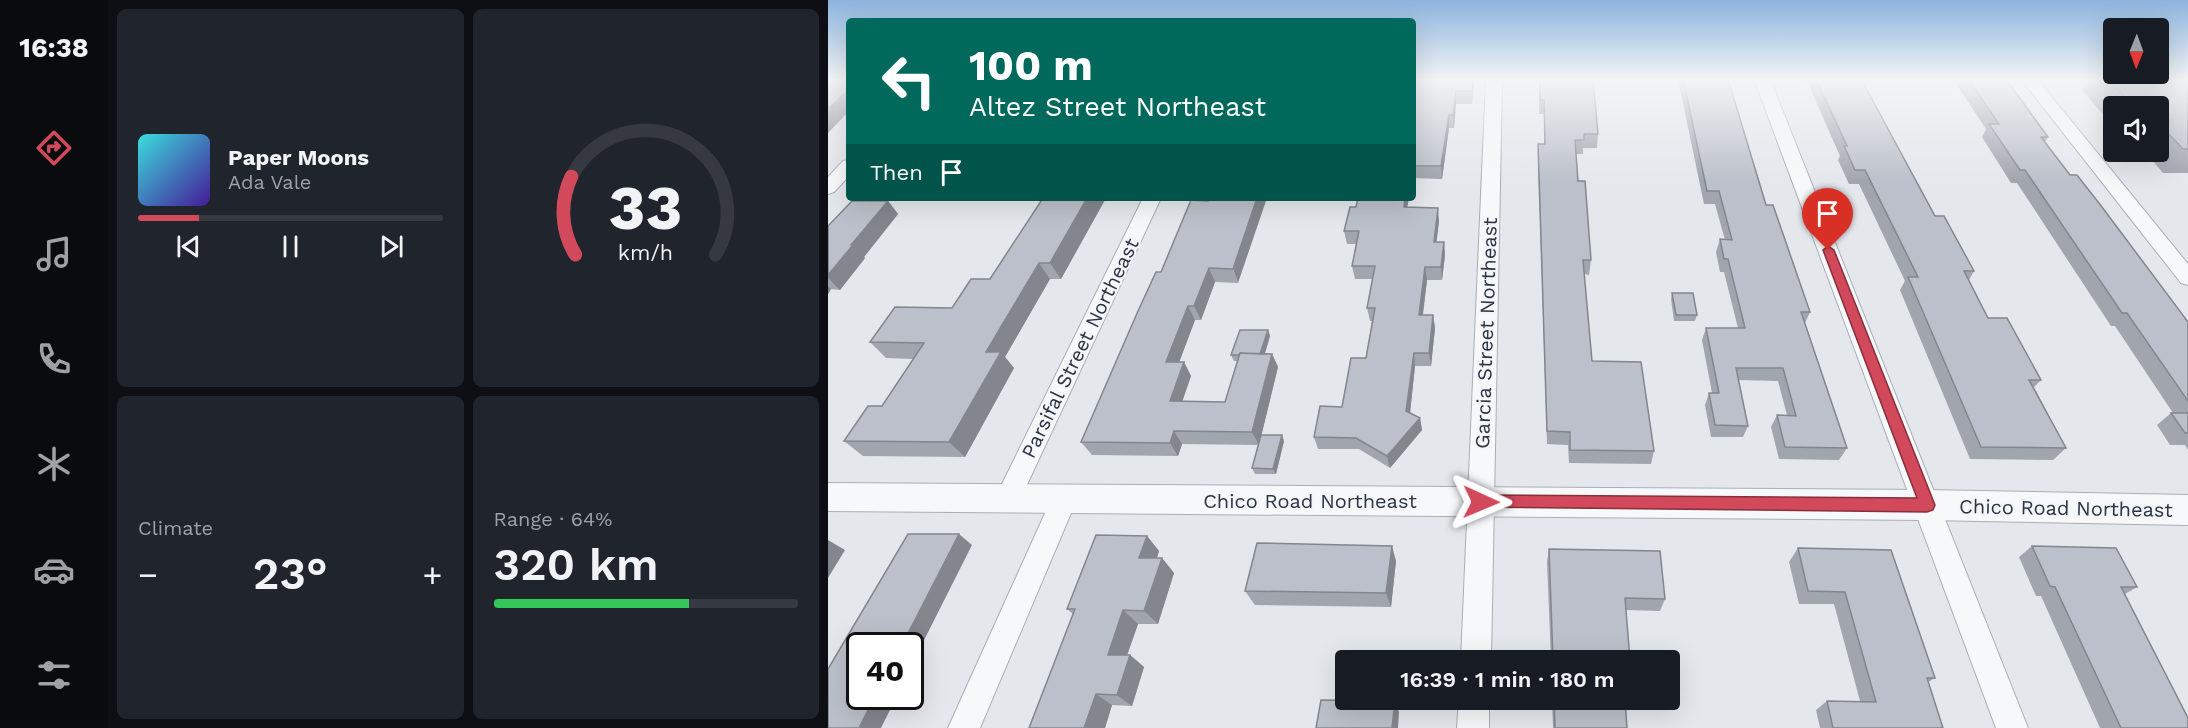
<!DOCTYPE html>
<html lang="en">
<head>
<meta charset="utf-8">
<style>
	body { margin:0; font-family:"Work Sans",sans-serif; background:#20242c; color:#f1f3f6; height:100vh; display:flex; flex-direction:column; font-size:22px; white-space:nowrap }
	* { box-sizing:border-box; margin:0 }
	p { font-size:20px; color:#9ea1a6 }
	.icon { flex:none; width:33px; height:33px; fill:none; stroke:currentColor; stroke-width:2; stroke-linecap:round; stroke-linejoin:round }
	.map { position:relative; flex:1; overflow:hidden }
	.panel { display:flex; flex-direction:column; gap:9px; padding:9px; background:#0d0f14; width:720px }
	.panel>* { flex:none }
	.guide { position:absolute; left:18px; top:18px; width:570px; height:183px; border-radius:6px; box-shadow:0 6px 24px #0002; background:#00695c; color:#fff; overflow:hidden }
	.needle { width:39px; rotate:181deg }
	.tools { position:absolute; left:1275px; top:18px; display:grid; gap:12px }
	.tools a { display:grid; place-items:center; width:66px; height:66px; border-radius:6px; background:#171b24; box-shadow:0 6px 24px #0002; font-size:30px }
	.speed { position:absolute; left:18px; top:632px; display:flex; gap:12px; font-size:30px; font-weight:700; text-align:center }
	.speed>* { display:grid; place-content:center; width:78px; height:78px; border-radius:50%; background:#171b24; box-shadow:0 6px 24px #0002; line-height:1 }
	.speed .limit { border:3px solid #111; border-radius:9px; background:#fff; color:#111 }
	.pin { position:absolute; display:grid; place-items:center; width:51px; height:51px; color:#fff; margin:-62px -26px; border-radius:50% 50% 50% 0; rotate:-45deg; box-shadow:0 0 6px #0007 }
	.pin .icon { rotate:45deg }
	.me { position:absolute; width:66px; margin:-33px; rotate:91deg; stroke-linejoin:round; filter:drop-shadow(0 0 4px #0008) }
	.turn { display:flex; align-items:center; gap:21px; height:126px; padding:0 24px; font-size:27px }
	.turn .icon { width:78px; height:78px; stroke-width:2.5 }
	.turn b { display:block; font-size:42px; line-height:51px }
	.then { display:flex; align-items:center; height:57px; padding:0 24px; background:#0003; gap:12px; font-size:22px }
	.big { font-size:45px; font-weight:600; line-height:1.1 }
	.panel .widget { flex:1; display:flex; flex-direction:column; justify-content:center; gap:9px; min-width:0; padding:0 21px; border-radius:9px; background:#20242c }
	.panel .dial { align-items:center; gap:0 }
	.dial svg { height:156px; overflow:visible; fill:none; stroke:#363941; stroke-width:7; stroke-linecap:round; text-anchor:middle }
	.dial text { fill:#f1f3f6; stroke:none }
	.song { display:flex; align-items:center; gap:18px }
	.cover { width:72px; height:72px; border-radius:9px; background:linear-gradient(135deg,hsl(180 70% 55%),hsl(260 70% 35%)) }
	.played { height:6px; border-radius:3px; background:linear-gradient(90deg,#d1495b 20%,#363941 20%) }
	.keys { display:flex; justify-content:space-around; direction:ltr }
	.heat { display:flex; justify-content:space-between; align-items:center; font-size:33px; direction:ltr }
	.charge { height:9px; border-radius:4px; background:linear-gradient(90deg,#34c759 64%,#363941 0) }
	.panel .tiles { flex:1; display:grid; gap:9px; grid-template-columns:repeat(2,1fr) }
	.trip { position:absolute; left:507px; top:650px; width:345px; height:60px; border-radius:6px; background:#171b24; box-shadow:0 6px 24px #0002; font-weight:600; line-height:60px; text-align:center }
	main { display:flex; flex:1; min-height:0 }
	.tab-bar { display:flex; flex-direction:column; width:108px; justify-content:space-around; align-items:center; background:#090b0e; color:#9ea1a6 }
	.tab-bar .icon { width:42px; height:42px }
	.tab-bar .on { color:#d1495b }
	.tab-bar b { font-size:27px; color:#f1f3f6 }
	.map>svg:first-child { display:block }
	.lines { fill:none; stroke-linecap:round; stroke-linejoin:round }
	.minor-casing { stroke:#a9aeb7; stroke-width:2 }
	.tertiary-casing { stroke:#a9aeb7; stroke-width:2 }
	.minor { fill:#f7f8fa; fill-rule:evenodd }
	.tertiary { fill:#f7f8fa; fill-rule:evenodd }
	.wall { fill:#a1a5ae }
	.shaded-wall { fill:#83868d }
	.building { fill:#bbc0ca; stroke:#83868d; stroke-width:1.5 }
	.route { fill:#d1495b; stroke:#882f3b; stroke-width:1.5 }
	.labels { text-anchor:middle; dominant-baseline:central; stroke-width:4.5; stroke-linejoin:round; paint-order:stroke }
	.street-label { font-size:20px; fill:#2b3445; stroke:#f4f6f9 }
</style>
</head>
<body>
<main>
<nav class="tab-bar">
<b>16:38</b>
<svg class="icon on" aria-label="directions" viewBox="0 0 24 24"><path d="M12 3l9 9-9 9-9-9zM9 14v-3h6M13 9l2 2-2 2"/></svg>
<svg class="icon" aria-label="music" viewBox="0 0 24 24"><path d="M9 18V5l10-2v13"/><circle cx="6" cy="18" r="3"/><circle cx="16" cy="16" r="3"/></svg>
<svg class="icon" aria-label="phone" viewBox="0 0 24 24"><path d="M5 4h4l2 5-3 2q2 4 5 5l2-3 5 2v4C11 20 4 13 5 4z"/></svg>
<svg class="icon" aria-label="climate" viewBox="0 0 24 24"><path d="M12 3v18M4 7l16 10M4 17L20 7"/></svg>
<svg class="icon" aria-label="car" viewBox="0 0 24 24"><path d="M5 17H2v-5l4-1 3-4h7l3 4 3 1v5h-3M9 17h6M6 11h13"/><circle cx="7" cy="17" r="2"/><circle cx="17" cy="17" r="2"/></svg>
<svg class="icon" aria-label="filters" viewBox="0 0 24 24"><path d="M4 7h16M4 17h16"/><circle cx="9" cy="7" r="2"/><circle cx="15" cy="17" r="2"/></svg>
</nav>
<section class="panel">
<div class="tiles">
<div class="widget">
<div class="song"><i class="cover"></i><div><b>Paper Moons</b><p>Ada Vale</p></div></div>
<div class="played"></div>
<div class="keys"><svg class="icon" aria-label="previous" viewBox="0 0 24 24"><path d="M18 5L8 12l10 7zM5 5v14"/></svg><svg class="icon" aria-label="pause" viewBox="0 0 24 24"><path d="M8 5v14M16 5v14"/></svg><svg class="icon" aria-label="next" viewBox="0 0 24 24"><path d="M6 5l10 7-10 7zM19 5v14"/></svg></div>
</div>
<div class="widget dial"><svg viewBox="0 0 100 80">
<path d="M14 69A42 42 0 1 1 86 69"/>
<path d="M14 69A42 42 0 0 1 12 29" stroke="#d1495b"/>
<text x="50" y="56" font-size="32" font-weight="700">33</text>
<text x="50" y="72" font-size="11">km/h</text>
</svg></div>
<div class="widget"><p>Climate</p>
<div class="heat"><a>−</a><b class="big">23°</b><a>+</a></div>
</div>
<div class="widget"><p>Range · 64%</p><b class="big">320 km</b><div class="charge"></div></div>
</div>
</section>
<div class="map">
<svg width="1360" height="728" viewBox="0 0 1360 728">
	<rect width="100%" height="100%" fill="#e4e7ec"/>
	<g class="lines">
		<g class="minor-casing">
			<path id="minor" d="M658,79H674L663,660H633Z
				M926,79H942L1200,728H1168Z
				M1193,79H1209L1360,264V285L1353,283Z
				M21,160V176L6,192L0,194V177L15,161Z
				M315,198H333L189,506L180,509L171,506L167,498L171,490Z
				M236,488L245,491L249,499L152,728H120L227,491Z
				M631,699H661V728H629Z"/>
		</g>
		<g class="tertiary-casing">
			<path id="tertiary" d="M0,483L1099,490L1360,495V525L1099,520L0,511Z"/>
		</g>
		<use href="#minor" class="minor"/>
		<use href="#tertiary" class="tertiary"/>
	</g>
	<path class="wall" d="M585,79H646L644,104H628L626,128H621L614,179L585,178Z
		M711,79H765L770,134L769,148H755V154H748L750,181L763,260L761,275L756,274L764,361L826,451L823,464L741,463L740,445L719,444L710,158V144H716V114H711Z
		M850,79H900L938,205L982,312L977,323L1019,448L1011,460L951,459L943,427L949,415H959L950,381L910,380L920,426L915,437H883L877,405L881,393H884L874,340L878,328H910L896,272H892L888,252L892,239L897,240L887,204H876Z
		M978,79H1033L1107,216L1146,271L1141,280L1160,318L1213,380L1206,387L1238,448L1225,460L1142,459L1072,290L1077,281L1031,184H1021L1010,160L1012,156Z
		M1125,79H1178L1220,137L1217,142L1242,175L1360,322V450L1357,445H1342L1329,425L1343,413H1345L1287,326H1283L1189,183H1183L1154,137L1158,129Z
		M1261,79H1357L1360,82V173H1335L1318,153H1307L1306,152H1330V106H1286V127L1254,90Z
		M215,198H278L233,279H222L177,357L186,368L137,457L35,456L16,441L54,406L85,359L58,358L42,342L124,308L162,279Z
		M60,201L70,214L36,257L37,258L12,290L3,289L0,294V226Z
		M380,201L410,283L387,282L373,320H367L351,362H356L363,376L354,401L397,402L409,361H406L403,355L440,330L442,336L437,354H444L450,367L431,445L354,444L350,456L264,455L253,442L333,272Z
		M580,207L611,221L608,242H616L617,255L614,280H599L595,315H605L607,328L603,366H587L582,412L592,418L594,430L562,468L531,449H490L486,437L514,407L538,358L544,321H542L539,308L545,279H527L524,266L528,244H519L516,231Z
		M844,293L869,315L867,321H846L843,299Z
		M456,441L448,474H427L424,468Z
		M319,536L331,551L329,558H334L346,573L330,624H310L299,655H302L316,667L304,706L284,705L277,728H201L245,614L239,609Z
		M1204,546L1309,587L1297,594L1360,728H1272L1213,596H1208L1191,557Z
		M970,548L1063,550L1107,678L1100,682L1115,728H992L988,710L999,701H1032L1006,604H971L961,562Z
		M721,549L837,599L832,611L798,610L802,660H723L719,562Z
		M568,561L563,607L427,605L417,591Z
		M724,699H797L799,728H725Z"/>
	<path class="shaded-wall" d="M645,79H646V83L644,104Z
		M21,89V111L0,133V109Z
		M628,91V104L626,128L625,115Z
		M621,115V128L614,179L613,166Z
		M259,198H278L233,279L222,263Z
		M429,198H439L410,283L405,269Z
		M577,198H581L577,220L576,207Z
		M60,201L70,214L36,257L37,258L12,290L0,278V275L23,245Z
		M610,208L611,221L607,255L606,242Z
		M616,242L617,255L614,280L613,267Z
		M211,263L222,279L177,357L186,368L137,457L121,442L158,352Z
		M597,267L599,280L593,328L591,315Z
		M381,268L387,282L373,320L366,306Z
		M0,286L3,289L0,294Z
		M360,306L367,320L346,376L338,362Z
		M605,315L607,328L603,366L601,353Z
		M440,330L442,336L434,362L432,355Z
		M586,353L587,366L581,423L578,411Z
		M444,354L450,367L431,445L424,432Z
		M356,362L363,376L350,414L342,401Z
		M592,418L594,430L562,468L559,456Z
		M346,431L354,444L350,456L342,443Z
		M454,435L456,441L448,474L445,469Z
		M131,534L144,545L82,668V645H74Z
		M319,536L331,551L324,573L311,558Z
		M0,540L17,550L0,578Z
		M564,546L568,561L563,607L558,593Z
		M334,558L346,573L330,624L316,611Z
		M295,610L310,624L295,667L280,655Z
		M302,655L316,667L304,706L289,695Z
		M268,694L284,705L277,728H256Z
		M47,696H69L53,728H31Z
		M567,701L571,712L570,728H564Z"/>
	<path class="building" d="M4,79H21V89L0,109V82Z
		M585,79H645L644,91H628L625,115H621L613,166H585Z
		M712,79H765L770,134H756V140H747L750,181H757L763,260H755L764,361L813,362L826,451L742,450V432L719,431L710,144H717L716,100H712Z
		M855,79H900L938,205H945L982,312H973L1019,448L957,447L949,415L968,416L955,368H908L920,426L887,425L881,393H891L878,328H917L900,259H896L892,239L904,240L891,191H879Z
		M988,79H1033L1107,216H1116L1146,271H1136L1160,318H1179L1213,380H1201L1238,448L1153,447L1080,277H1090L1037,170H1027L1016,146H1019Z
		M1140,79H1178L1220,137H1213L1242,175H1249L1274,207L1360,322V401L1299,313H1294L1197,170H1192L1161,124H1171Z
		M1280,79H1357L1360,82V149H1355L1336,129H1330V106H1305Z
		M215,198H259L222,263H211L158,352H173L121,442L16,441L40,406H54L96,343L42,342L67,307L124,308L143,279H162Z
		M382,198H429L405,269L381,268L366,306H360L338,362H356L342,401L397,402L412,353L444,354L424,432L346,431L342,443L253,442L310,311L328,272H333L363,200L380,201Z
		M530,198H577L576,207L610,208L606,242H616L613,267H597L591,315H605L601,353H586L578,411L592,418L559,456L528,438L486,437L492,406L514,407L523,358H538L547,308H539L547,266H524L531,231H516L522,207H528Z
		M24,201H60L23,245H25L0,275V226Z
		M844,293H865L869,315H848Z
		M412,330H440L432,354L412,353L411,355H403Z
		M1343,413H1360V433H1357Z
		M433,435H454L445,469L424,468Z
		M80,534H131L74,645H32V696H47L31,728H0V669Z
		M268,535L319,536L311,558H334L316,611L295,610L280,655H302L289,695L268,694L256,728H201L247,609H239Z
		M429,543L564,546L558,593L417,591Z
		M1204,546L1288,548L1309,587H1293L1360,718V728H1293L1227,587L1222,586Z
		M970,548L1063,550L1107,678H1099L1115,728H1005L999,701L1048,702L1017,592L980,591Z
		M721,549L832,551L837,599L797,598L802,660H725Z
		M726,699H797L799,728H727Z
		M493,700L567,701L564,728H488Z"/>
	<linearGradient id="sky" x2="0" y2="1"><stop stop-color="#8bb4dd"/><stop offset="0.44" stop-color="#f3f4f6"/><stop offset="1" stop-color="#f3f4f6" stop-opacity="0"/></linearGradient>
	<rect width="1360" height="181" fill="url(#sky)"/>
	<path class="route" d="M1000,246L1006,250L1107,505L1105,510L1099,512L647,507L645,502L647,497L653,495L1089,498L995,250Z"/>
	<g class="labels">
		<g class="street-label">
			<text transform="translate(658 333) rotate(-88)">Garcia Street Northeast</text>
			<text transform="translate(252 348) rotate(-64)">Parsifal Street Northeast</text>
			<text x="482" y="501">Chico Road Northeast</text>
			<text transform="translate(1238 508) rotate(1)">Chico Road Northeast</text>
		</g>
	</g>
</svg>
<div class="tools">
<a><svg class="needle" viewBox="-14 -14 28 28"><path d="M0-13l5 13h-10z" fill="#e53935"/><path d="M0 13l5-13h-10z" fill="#9ea1a6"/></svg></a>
<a><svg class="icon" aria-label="sound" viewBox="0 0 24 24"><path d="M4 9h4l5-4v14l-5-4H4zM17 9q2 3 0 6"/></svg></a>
</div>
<div class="speed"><div class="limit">40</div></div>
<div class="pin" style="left:1000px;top:250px;background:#d93025"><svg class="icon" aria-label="arrive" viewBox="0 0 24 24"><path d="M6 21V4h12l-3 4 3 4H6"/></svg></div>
<svg class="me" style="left:653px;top:502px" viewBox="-20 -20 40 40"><path d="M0-17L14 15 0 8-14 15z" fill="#d1495b" stroke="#fff" stroke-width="4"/></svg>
<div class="trip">16:39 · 1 min · 180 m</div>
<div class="guide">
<div class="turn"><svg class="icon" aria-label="left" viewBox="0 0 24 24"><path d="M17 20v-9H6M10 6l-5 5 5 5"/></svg><div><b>100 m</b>Altez Street Northeast</div></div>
<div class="then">Then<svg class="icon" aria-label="arrive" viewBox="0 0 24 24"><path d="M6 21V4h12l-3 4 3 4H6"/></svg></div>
</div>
</div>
</main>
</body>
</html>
